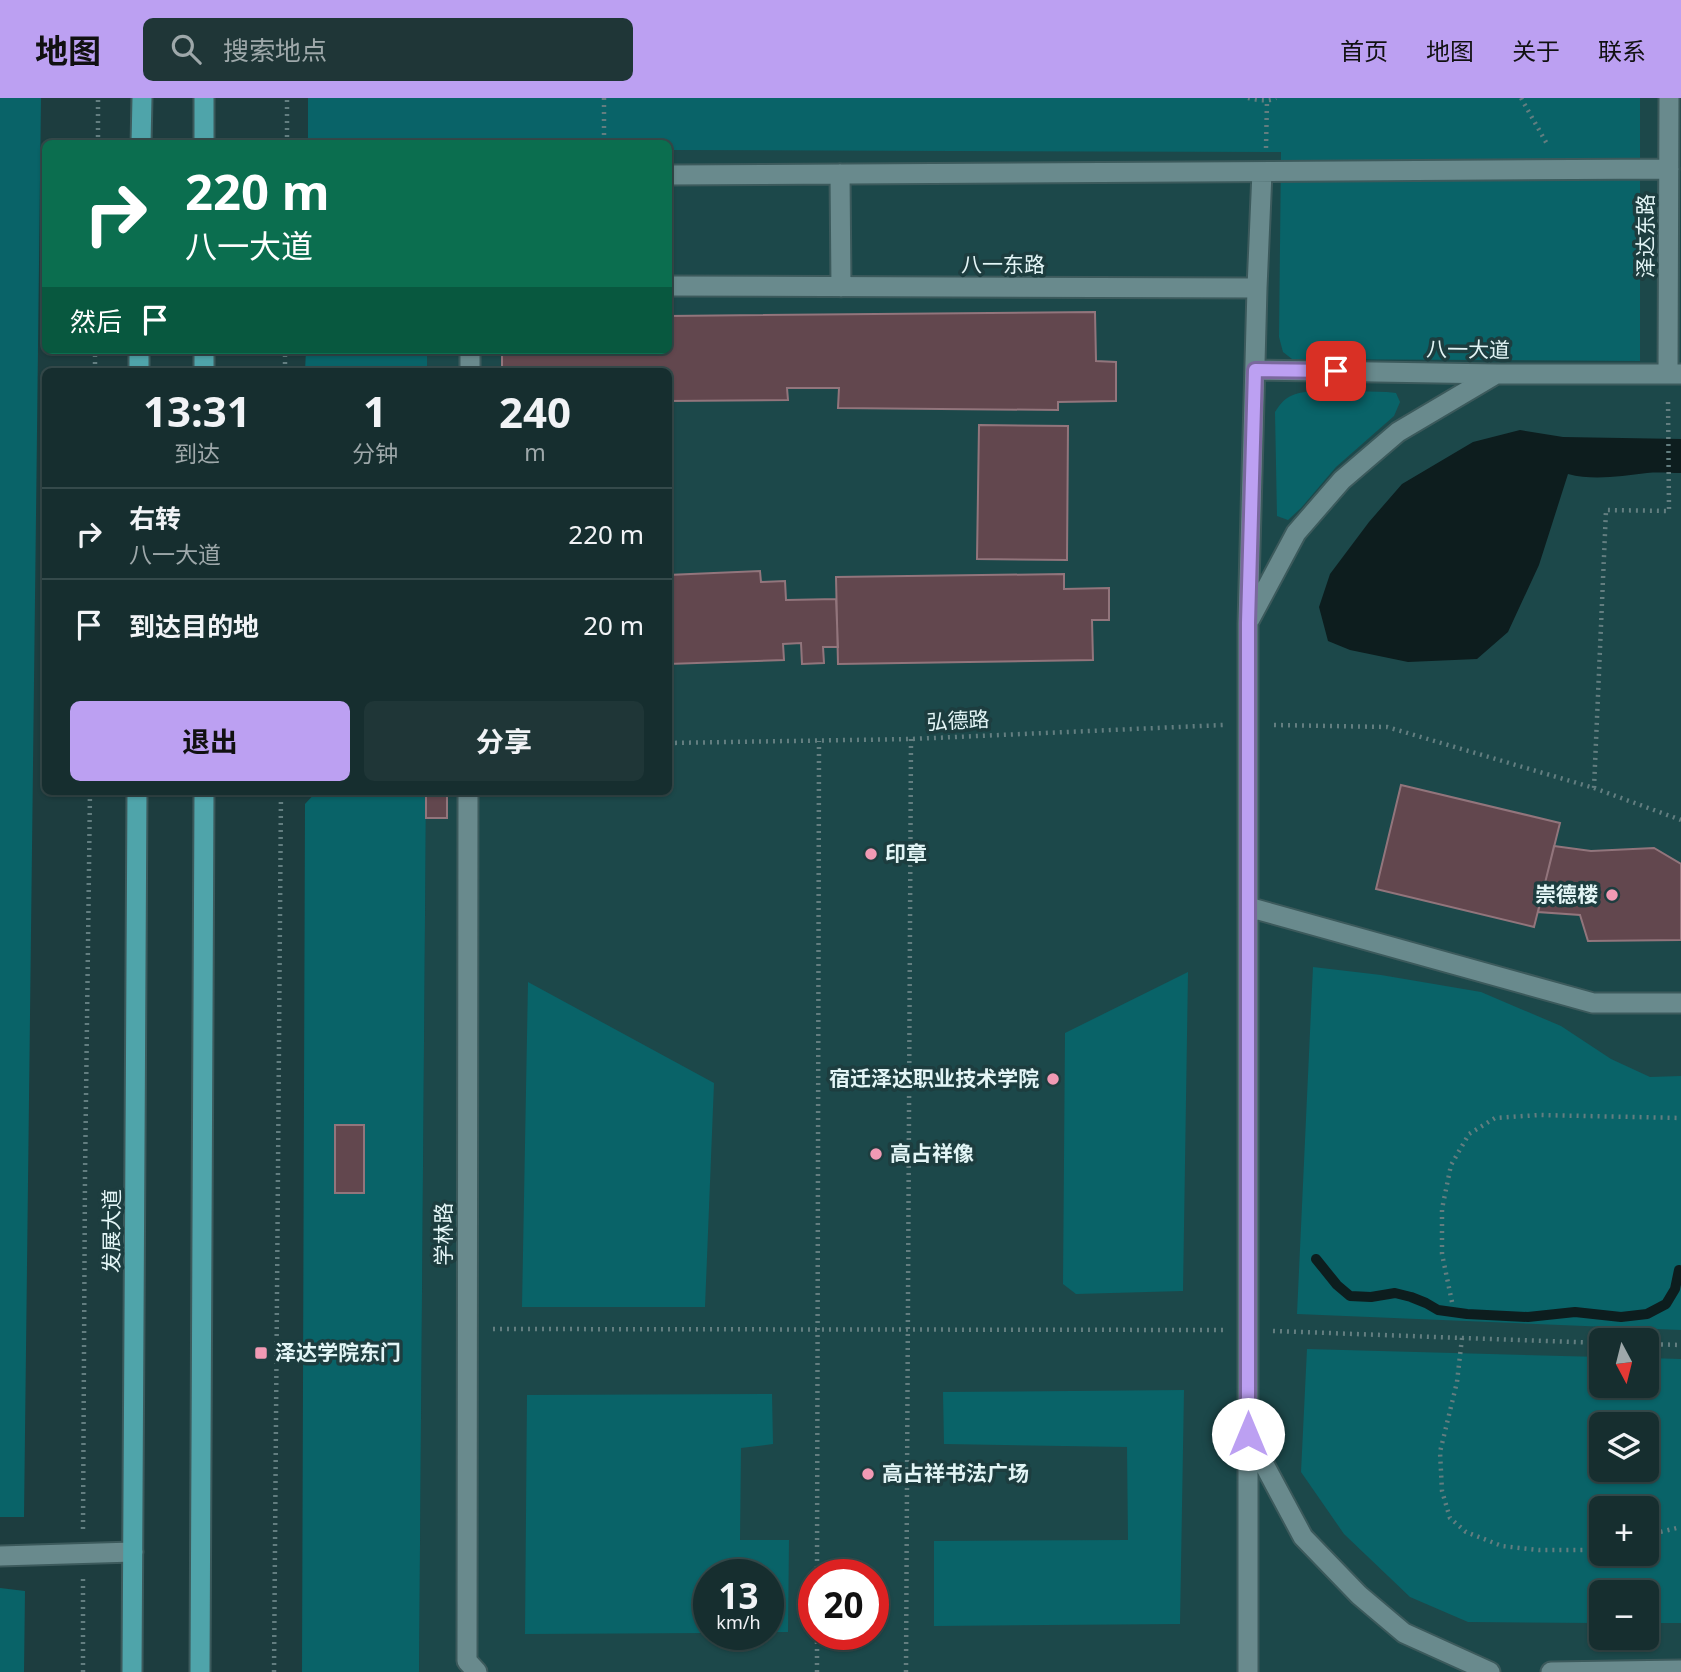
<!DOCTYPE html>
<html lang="zh">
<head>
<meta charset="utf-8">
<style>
  body { margin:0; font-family:"Noto Sans","Noto Sans SC",sans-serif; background:#1f3637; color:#f1f3f6; height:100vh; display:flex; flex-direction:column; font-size:26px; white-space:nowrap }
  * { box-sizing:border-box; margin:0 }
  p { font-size:23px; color:#9ea8aa }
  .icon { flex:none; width:38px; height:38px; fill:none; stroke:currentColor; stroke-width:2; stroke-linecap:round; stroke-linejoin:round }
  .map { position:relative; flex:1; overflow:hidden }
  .side { position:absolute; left:42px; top:270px; width:630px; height:427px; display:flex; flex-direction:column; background:#162e2f; border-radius:10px; box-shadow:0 2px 5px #0004,0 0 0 2px #354a4b }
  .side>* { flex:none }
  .top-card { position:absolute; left:42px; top:42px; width:630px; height:214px; border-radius:10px; box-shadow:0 2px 5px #0004,0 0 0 2px #354a4b; background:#0b6e4f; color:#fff; overflow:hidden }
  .needle { width:46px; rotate:173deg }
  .buttons { position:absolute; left:1589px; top:1230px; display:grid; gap:14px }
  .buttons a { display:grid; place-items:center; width:70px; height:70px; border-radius:10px; background:#162e2f; box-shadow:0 2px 5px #0004,0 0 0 2px #354a4b; font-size:35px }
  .speed { position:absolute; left:693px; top:1461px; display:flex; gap:14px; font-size:35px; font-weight:700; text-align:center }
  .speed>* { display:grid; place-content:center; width:91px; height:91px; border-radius:50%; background:#162e2f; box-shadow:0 2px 5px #0004,0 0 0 2px #354a4b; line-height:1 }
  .speed small { font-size:18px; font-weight:400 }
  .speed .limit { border:10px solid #d22; background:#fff; color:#111 }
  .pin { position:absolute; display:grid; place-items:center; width:60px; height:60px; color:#fff; margin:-30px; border-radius:14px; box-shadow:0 4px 10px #0006 }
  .me { position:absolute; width:77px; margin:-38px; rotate:0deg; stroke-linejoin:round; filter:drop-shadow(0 0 5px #0008) }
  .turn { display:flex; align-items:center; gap:24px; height:147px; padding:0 28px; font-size:32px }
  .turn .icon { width:91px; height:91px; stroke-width:2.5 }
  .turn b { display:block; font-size:49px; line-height:60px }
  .then { display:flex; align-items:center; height:66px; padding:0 28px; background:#0003; gap:14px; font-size:26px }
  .eta { display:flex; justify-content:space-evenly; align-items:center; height:119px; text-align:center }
  .eta b { font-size:42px; font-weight:700; line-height:49px }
  .cta { display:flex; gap:14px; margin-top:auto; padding:14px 28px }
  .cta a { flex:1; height:80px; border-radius:10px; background:#bca0f2; color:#111; font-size:28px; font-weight:700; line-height:80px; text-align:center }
  .cta a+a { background:#1f3637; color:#f1f3f6 }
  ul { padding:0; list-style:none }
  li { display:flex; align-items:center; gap:21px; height:91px; padding:0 28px; border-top:2px solid #354a4b }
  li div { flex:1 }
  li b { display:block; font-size:26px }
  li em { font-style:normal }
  header { display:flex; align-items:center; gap:42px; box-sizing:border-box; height:98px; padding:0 35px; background:#bca0f2; color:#111 }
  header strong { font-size:33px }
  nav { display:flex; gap:38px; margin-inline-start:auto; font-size:24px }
  .search { width:490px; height:63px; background:#1f3637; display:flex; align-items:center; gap:18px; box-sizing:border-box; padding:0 24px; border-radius:10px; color:#9ea8aa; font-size:26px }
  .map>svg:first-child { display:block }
  .built { fill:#1c484a; fill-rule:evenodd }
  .green { fill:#096368; fill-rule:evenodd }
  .water { fill:#0d1d1e }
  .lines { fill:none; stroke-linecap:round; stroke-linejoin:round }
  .stream { stroke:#0d1d1e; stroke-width:10 }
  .building { fill:#62474e; stroke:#92757c; stroke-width:2 }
  .service-casing { stroke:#3c5a5c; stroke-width:23 }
  .primary-casing { stroke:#3c5a5c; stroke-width:23 }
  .path { stroke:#637e80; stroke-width:4.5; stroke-dasharray:2 5; stroke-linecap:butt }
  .service { stroke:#698a8d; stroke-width:19 }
  .primary { stroke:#4fa4aa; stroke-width:19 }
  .route-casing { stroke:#7a689d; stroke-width:18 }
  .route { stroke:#bca0f2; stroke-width:12 }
  .poi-dot { fill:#f19ab4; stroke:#1d3d3f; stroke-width:2.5 }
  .labels { text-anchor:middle; stroke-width:7; stroke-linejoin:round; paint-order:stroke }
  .street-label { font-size:21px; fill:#e3f5f6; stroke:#1d3d3f }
  .poi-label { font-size:21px; font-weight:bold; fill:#e3f5f6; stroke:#1d3d3f; text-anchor:start }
</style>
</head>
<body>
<header>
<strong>地图</strong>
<div class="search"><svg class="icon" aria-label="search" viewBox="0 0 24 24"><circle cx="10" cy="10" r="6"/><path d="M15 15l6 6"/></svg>搜索地点</div>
<nav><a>首页</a><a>地图</a><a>关于</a><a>联系</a></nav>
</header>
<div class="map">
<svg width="1681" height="1574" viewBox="0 0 1681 1574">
  <rect width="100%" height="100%" fill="#1d3d3f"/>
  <path class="built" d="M 426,0 L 1681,0 L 1681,1574 L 419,1574 L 426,693 L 668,693 L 668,273 L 425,273 L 425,252 L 668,252 L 668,46 ZM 1601,1242 L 1647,1242 L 1647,1288 L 1601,1288 ZM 1601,1326 L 1647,1326 L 1647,1372 L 1601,1372 ZM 1601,1410 L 1647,1410 L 1647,1456 L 1601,1456 ZM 709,1477 L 768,1477 L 768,1536 L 709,1536 ZM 814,1477 L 873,1477 L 873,1536 L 814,1536 ZM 1601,1494 L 1647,1494 L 1647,1540 L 1601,1540 Z"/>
  <path class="green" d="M 0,0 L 41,0 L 24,1419 L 0,1419 Z
    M 308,0 L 1640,0 L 1640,263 L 1292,261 L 1283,254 L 1279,239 L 1281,54 L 669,52 L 668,46 L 308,46 Z
    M 306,252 L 427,252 L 427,273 L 305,273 Z
    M 1315,292 L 1387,294 L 1396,295 L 1400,304 L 1394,318 L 1336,369 L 1301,410 L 1288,422 L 1277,418 L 1275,314 C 1287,295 1295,296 1315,292 Z
    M 317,693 L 426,693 L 419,1574 L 302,1574 L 305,706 Z
    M 1313,869 L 1381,877 L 1481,894 L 1561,928 L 1611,961 L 1650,979 L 1681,978 L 1681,1232 L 1297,1216 Z
    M 1188,874 L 1183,1193 L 1076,1196 L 1063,1186 L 1065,935 Z
    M 528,884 L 714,985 L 705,1209 L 522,1209 Z
    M 1307,1251 L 1601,1259 L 1601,1288 L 1647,1288 L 1647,1260 L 1681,1261 L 1681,1525 L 1647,1525 L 1647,1494 L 1601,1494 L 1601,1525 L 1468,1524 L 1410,1499 L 1344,1436 L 1301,1374 ZM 1601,1326 L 1647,1326 L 1647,1372 L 1601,1372 ZM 1601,1410 L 1647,1410 L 1647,1456 L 1601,1456 Z
    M 1184,1292 L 1180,1526 L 934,1528 L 934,1443 L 1128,1442 L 1127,1349 L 944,1346 L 943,1294 Z
    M 772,1296 L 773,1346 L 741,1350 L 740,1442 L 789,1442 L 788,1534 L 768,1534 L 768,1477 L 709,1477 L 709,1535 L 525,1536 L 527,1297 Z
    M 0,1490 L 25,1493 L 24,1574 L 0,1574 Z"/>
  <path class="water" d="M 1520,332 L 1563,339 L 1681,341 L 1681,375 C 1670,375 1658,374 1647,375 C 1621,378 1594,383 1568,376 L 1539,467 L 1508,534 L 1477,561 L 1408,564 L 1350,552 L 1328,543 L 1319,509 L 1330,476 L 1369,424 L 1402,386 L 1473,344 Z"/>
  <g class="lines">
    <path class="stream" d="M 1316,1161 L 1337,1187 L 1350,1198 L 1371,1199 L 1395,1195 L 1411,1199 L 1426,1205 L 1438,1212 L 1467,1216 L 1528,1219 L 1575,1214 L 1621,1219 L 1647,1216 L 1666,1206 L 1675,1191 L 1679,1172"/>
  </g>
  <path class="building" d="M 1095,214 L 1096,263 L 1116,264 L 1116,303 L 1058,304 L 1058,312 L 838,310 L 839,290 L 787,290 L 788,302 L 668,303 L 668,273 L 502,273 L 502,252 L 668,252 L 668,218 Z
    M 979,327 L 1068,328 L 1067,462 L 977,461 Z
    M 760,473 L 761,484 L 785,483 L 786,502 L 836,501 L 838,549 L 823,549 L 824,565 L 802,566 L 801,545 L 783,546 L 784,562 L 668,566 L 668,477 Z
    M 1064,476 L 1064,491 L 1109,490 L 1109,522 L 1092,522 L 1093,562 L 838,566 L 836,479 Z
    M 1401,687 L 1560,725 L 1534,829 L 1376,791 Z
    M 426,693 L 447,693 L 447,720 L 426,720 Z
    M 1554,748 L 1591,753 L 1654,750 L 1681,766 L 1681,842 L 1588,843 L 1580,817 L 1538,814 Z
    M 335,1027 L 364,1027 L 364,1095 L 335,1095 Z"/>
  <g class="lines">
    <g class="service-casing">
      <path id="service" d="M 840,76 L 841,189
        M 668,77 L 1669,71
        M 668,188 L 1257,190
        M 1255,272 L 1497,276 L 1681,276
        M 470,273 L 470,252
        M 1668,276 L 1669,0
        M 1250,521 L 1296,435 L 1342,382 L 1398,334 L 1496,276
        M 468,693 L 467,1563 L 477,1574
        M 1248,809 L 1593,905 L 1681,905
        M 1249,1338 L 1303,1439 L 1359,1497 L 1404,1535 L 1490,1574
        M 0,1458 L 133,1454
        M 1248,1574 L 1248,525 L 1257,190 L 1262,74
        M 1551,1574 L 1681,1572"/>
    </g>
    <g class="primary-casing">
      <path id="primary" d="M 204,0 L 204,46
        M 141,46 L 142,0
        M 204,252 L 204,273
        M 139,273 L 139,252
        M 132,1574 L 137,693
        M 200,1574 L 204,693"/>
    </g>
    <path class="path" d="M 604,0 L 604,46
      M 1248,0 C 1257,2 1268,4 1276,0
      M 1521,0 L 1547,46
      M 98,46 L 98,0
      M 287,46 L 287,0
      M 1266,50 L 1267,2
      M 95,273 L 95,252
      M 285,273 L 285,252
      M 1274,627 L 1387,629 L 1594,690 L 1606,412 L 1669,413 L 1668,301
      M 668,645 L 911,641 L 1223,627
      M 1594,690 L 1681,722
      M 1452,1204 L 1442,1156 L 1442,1111 L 1451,1067 L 1469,1036 L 1495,1020 L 1539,1017 L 1681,1020
      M 493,1231 L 1223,1232
      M 1273,1233 L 1601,1245
      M 1462,1240 L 1457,1284 L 1440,1354 L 1442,1393 L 1450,1420 L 1466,1434 L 1502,1448 L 1539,1452 L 1596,1452 L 1601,1450
      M 1647,1246 L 1681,1247
      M 83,1431 L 85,1077 L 90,693
      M 1647,1437 L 1681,1429
      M 817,1477 L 819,643
      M 83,1574 L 83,1481
      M 274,1574 L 281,693
      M 817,1574 L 817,1536
      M 906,1574 L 911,641"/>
    <use href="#service" class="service"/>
    <use href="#primary" class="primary"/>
  </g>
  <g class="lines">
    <g class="route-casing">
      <path id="route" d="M 1248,1336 L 1248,525 L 1255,272 L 1336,273"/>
    </g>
    <use href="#route" class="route"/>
  </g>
  <g class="poi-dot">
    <circle cx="871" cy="756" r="7"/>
    <circle cx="1612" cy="797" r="7"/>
    <circle cx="1053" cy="981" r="7"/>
    <circle cx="876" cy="1056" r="7"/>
    <rect x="254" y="1248" width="14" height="14" rx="3.5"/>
    <circle cx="868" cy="1376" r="7"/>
  </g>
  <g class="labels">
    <g class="street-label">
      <text transform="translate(1646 138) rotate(-90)" y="7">泽达东路</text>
      <text x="1003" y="174">八一东路</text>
      <text transform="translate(1468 252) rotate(1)" y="7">八一大道</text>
      <text transform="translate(958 623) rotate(-3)" y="7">弘德路</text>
      <text transform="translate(112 1133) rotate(-90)" y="7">发展大道</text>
      <text transform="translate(444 1136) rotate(-90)" y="7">学林路</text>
    </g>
    <g class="poi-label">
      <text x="885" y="763">印章</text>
      <text x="1598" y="804" text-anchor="end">崇德楼</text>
      <text x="1039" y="988" text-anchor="end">宿迁泽达职业技术学院</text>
      <text x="890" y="1063">高占祥像</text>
      <text x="275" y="1262">泽达学院东门</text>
      <text x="882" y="1383">高占祥书法广场</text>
    </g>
  </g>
</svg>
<div class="buttons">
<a><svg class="needle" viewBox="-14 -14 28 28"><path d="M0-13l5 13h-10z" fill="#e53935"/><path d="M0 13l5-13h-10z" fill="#9ea8aa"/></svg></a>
<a><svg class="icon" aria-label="layers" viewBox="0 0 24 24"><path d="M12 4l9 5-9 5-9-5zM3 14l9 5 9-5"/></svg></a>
<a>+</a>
<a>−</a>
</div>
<div class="speed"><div>13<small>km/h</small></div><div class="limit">20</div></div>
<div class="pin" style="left:1336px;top:273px;background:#d93025"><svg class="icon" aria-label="arrive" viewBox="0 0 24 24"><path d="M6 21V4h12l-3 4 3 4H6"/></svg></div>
<svg class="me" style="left:1248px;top:1336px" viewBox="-20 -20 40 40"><circle r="19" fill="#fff"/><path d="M0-13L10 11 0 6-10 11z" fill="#bca0f2"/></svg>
<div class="top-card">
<div class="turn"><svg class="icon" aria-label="right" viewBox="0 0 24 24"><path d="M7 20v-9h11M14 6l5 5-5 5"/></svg><div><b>220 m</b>八一大道</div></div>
<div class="then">然后<svg class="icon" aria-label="arrive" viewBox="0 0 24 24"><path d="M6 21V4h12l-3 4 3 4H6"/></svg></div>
</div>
<section class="side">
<div class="eta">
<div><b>13:31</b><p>到达</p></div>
<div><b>1</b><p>分钟</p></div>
<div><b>240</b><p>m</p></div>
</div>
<ul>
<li><svg class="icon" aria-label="right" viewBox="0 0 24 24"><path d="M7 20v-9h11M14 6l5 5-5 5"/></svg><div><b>右转</b><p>八一大道</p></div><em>220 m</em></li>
<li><svg class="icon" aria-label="arrive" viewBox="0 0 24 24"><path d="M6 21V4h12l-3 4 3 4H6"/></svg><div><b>到达目的地</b></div><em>20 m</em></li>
</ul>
<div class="cta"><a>退出</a><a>分享</a></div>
</section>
</div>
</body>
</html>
